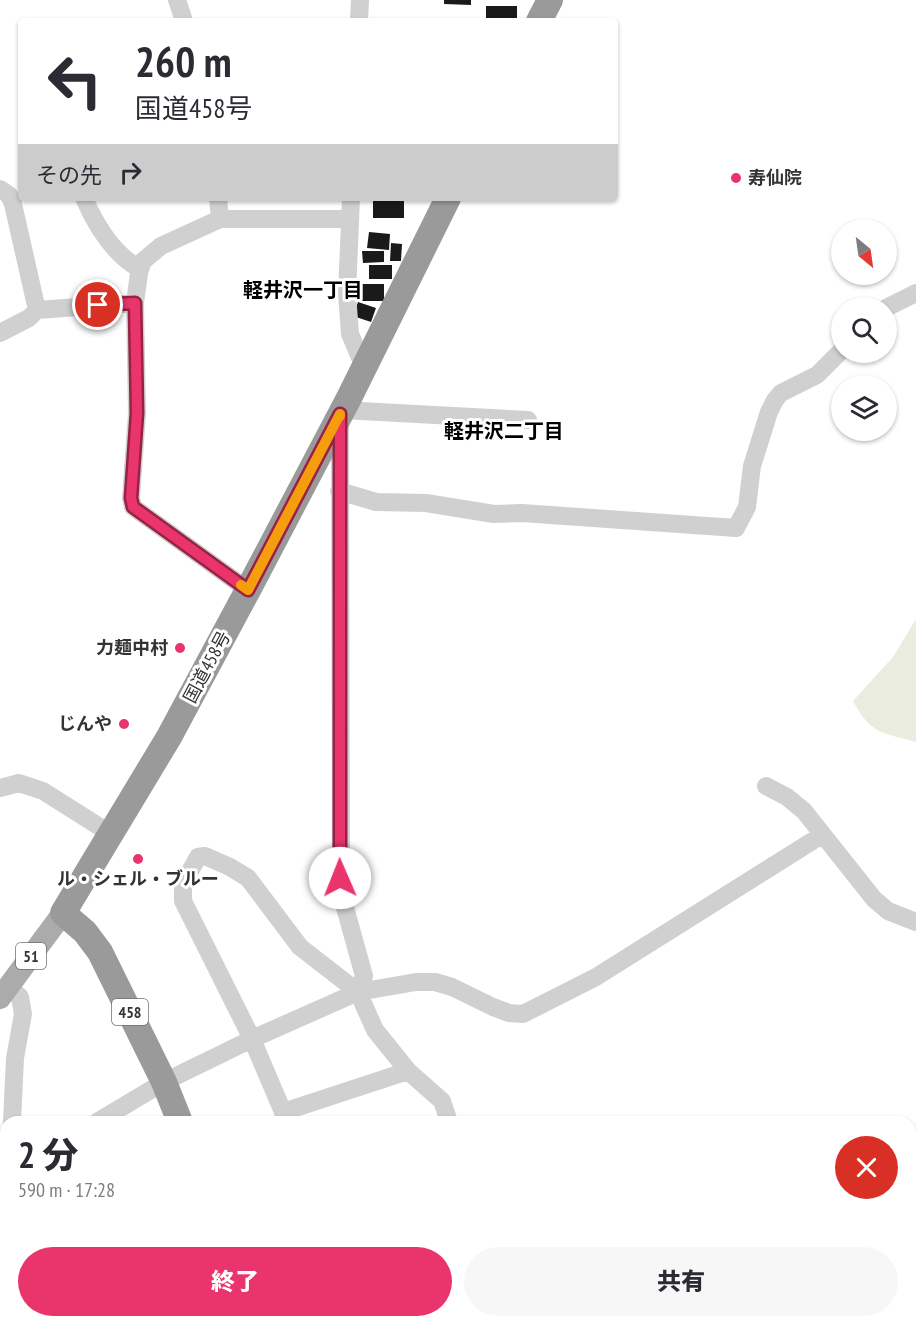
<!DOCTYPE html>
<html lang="ja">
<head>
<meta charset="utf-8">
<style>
  body { margin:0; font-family:"PT Sans Narrow","Noto Sans JP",sans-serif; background:#f7f7f7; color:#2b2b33; height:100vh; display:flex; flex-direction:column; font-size:22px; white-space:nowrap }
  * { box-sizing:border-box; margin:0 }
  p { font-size:20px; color:#7c7c81 }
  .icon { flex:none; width:33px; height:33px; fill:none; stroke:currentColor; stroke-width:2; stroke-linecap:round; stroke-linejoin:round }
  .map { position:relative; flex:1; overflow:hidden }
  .sheet { position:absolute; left:0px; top:1116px; width:916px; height:212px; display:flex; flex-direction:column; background:#fff; border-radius:18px 18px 0 0; box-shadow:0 2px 4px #0004 }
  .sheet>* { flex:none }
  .guide { position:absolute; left:18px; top:18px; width:600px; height:183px; border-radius:6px; box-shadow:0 2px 4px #0004; background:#fff; color:#2b2b33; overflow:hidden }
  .needle { width:39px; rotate:151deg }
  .tools { position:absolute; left:831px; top:219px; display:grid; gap:12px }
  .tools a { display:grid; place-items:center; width:66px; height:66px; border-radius:50%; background:#fff; box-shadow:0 2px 4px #0004; font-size:30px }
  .pin { position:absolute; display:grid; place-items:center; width:51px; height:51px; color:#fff; margin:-26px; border:3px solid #fff; border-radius:50%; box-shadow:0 2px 6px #0007 }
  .me { position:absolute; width:66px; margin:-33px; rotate:359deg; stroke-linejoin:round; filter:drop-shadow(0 0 4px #0008) }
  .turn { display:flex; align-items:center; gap:21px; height:126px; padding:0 18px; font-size:27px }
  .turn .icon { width:78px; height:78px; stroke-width:2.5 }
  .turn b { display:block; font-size:42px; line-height:51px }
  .then { display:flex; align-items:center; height:57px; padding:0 18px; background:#0003; gap:12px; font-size:22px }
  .round { display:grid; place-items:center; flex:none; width:63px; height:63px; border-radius:32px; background:#f7f7f7 }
  .headline { display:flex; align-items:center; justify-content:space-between; height:102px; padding:0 18px }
  h1 { font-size:36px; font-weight:800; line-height:45px }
  .action { display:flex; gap:12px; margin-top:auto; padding:12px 18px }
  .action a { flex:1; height:69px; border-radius:36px; background:#ea356c; color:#fff; font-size:24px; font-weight:800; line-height:69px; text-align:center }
  .action a+a { background:#f7f7f7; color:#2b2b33 }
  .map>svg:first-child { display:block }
  .green { fill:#e9ecde }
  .building { fill:#1a1a1a }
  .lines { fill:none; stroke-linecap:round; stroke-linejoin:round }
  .minor { stroke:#d0d0d0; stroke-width:18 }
  .major { stroke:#ababab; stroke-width:22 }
  .highway { stroke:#9a9a9a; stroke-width:26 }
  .route-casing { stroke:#982246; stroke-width:15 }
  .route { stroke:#ea356c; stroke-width:10 }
  .slow { stroke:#f59e0b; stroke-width:10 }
  .poi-dot { fill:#ea356c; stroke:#fff; stroke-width:2 }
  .labels { text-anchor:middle; stroke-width:6; stroke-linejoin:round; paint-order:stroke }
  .shield { fill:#fff; stroke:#707070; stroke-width:1.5 }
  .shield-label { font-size:16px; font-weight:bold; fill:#333 }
  .poi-label { font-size:18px; font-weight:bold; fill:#333; stroke:#fff; text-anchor:end }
  .street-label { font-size:18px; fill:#333; stroke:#fff }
  .neighbourhood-label { font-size:20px; font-weight:bold; fill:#000; stroke:#fff }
</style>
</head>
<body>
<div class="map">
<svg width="916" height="1327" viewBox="0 0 916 1327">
  <rect width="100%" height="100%" fill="#fff"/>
  <path class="green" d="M 916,619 L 916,742 C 882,732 871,735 853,701 L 893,657 Z"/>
  <path class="building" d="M 444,0 L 471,0 L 471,5 L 444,4 Z
    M 486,6 L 517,6 L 517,21 L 486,21 Z
    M 373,200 L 404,200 L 404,218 L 373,218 Z
    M 369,232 L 390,234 L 389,250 L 367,248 Z
    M 391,243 L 402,244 L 401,261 L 390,261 Z
    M 362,251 L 384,251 L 384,262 L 363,263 Z
    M 369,265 L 392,265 L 392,279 L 369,279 Z
    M 356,284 L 384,284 L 384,301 L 356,301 Z
    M 358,302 L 376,308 L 371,322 L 353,316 Z"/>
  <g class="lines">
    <path class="minor" d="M 177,0 L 184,21
      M 359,21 L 360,0
      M 0,189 L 9,195 L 13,204 L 37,310
      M 84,198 C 96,226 113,254 140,269
      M 218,198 L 220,219
      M 351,198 L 347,294 L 350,334 L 364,367
      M 886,308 L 916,293
      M 0,333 L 29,318 L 37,310 L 135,303
      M 342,410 L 528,420
      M 340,419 L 341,893 L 364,976 L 358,992
      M 339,491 L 376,502 L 426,503 L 494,514 L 522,513 L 736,528 L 747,507 L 752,466 L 769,412 L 775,400 L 781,393 L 817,375 L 842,350
      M 248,590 L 133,507 L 131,498 L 137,413 L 135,303 L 139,273 L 143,261 L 161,246 L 220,219 L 350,219
      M 766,786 L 787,797 L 804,811 L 874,899 L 888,911 L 916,922
      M 0,788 L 19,783 L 43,791 L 111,834
      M 8,987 L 20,997 L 23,1014 L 15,1058 L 12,1122
      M 283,1112 L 408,1071
      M 97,1122 L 164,1082 L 252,1039 L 358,992 L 416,982 L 435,982 L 452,987 L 493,1007 L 509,1013 L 523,1014 L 596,977 L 822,835
      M 285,1122 L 283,1112 L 252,1039 L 183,901 L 183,884 L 198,857 L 205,856 L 230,867 L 248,878 L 300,947 L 358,992 L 375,1030 L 408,1071 L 442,1101 L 449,1122
      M 0,1155 L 6,1148
      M 130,1322 L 131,1327
      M 319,1322 L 319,1327
      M 488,1322 L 489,1327
      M 2,1327 L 6,1312"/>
    <path class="major" d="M 0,998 L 63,913"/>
    <path class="highway" d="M 539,21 L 550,0
      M 180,1122 L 164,1082 L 100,952 L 85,932 L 63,913 L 169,737 L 248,590 L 350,396 L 448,198
      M 219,1322 L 220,1327"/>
  </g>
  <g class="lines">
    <g class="route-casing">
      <path id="route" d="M 98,305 L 135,303 L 137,413 L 131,498 L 133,507 L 248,590 L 340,414 L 340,878"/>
    </g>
    <use href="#route" class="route"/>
    <path class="slow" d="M 241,585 L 248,590 L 340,414 L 340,416"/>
  </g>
  <g class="poi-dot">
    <circle cx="736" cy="178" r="6"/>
    <circle cx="180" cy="648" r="6"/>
    <circle cx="124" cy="724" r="6"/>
    <circle cx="138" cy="859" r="6"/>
  </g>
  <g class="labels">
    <g class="shield">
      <rect x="16" y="943" width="30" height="26" rx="4.5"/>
      <rect x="112" y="999" width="36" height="26" rx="4.5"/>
    </g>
    <g class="shield-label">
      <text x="31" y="962">51</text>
      <text x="130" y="1018">458</text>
    </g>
    <g class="poi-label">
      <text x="748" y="184" text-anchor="start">寿仙院</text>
      <text x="168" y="654">力麺中村</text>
      <text x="112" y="730">じんや</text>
      <text x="138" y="885" text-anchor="middle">ル・シェル・ブルー</text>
    </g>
    <g class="street-label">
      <text transform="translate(207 667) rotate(-62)" y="6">国道458号</text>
    </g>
    <g class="neighbourhood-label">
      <text x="303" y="297">軽井沢一丁目</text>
      <text x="504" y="438">軽井沢二丁目</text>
    </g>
  </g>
</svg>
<div class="tools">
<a><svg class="needle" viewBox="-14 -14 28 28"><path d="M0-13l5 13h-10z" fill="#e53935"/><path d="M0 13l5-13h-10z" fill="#7c7c81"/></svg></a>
<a><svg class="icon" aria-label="search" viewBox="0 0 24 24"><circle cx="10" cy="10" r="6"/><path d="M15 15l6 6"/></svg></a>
<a><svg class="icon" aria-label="layers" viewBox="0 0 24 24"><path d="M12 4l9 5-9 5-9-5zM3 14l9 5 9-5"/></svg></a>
</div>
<div class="pin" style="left:98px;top:305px;background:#d93025"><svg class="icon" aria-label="arrive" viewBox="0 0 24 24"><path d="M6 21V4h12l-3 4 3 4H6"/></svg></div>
<svg class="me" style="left:340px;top:878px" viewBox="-20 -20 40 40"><circle r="19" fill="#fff"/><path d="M0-13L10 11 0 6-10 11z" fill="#ea356c"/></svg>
<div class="guide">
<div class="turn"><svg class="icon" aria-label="left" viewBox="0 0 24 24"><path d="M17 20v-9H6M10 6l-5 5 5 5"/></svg><div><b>260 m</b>国道458号</div></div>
<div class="then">その先<svg class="icon" aria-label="right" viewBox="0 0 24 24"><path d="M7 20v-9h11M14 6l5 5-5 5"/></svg></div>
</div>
<section class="sheet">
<div class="headline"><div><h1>2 分</h1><p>590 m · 17:28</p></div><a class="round" style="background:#d93025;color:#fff"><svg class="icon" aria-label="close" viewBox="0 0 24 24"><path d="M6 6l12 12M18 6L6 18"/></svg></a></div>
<div class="action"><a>終了</a><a>共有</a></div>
</section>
</div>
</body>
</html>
